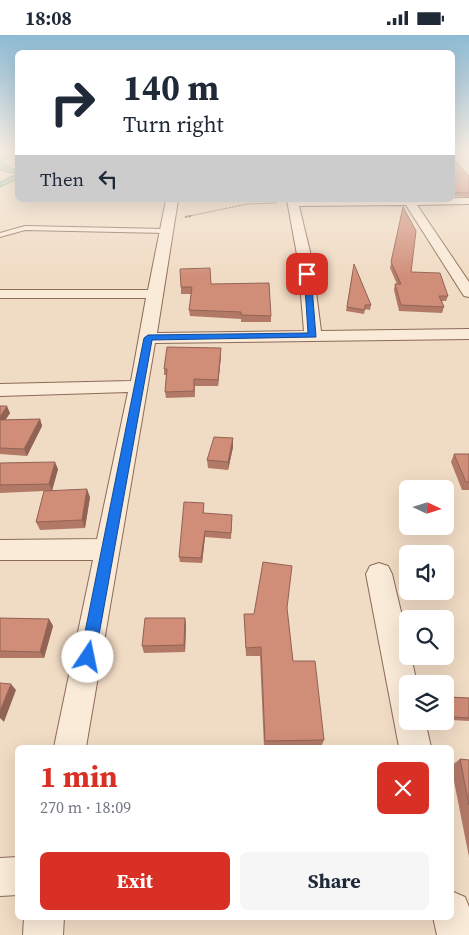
<!DOCTYPE html>
<html lang="en">
<head>
<meta charset="utf-8">
<style>
  body { margin:0; font-family:"Source Serif 4",serif; background:#f6f6f7; color:#1f2937; height:100vh; display:flex; flex-direction:column; font-size:19px; white-space:nowrap }
  * { box-sizing:border-box; margin:0 }
  p { font-size:16px; color:#747a83 }
  .icon { flex:none; width:28px; height:28px; fill:none; stroke:currentColor; stroke-width:2; stroke-linecap:round; stroke-linejoin:round }
  .map { position:relative; flex:1; overflow:hidden }
  .panel { position:absolute; left:15px; top:710px; width:439px; height:175px; display:flex; flex-direction:column; background:#fff; border-radius:8px; box-shadow:0 5px 20px #0002 }
  .panel>* { flex:none }
  .guide { position:absolute; left:15px; top:15px; width:440px; height:152px; border-radius:8px; box-shadow:0 5px 20px #0002; background:#fff; color:#1f2937; overflow:hidden }
  .needle { width:32px; rotate:94deg }
  .tools { position:absolute; left:399px; top:445px; display:grid; gap:10px }
  .tools a { display:grid; place-items:center; width:55px; height:55px; border-radius:8px; background:#fff; box-shadow:0 5px 20px #0002; font-size:25px }
  .pin { position:absolute; display:grid; place-items:center; width:42px; height:42px; color:#fff; margin:-21px; border-radius:10px; box-shadow:0 2px 8px #0006 }
  .me { position:absolute; width:55px; margin:-28px; rotate:11deg; stroke-linejoin:round; filter:drop-shadow(0 0 4px #0008) }
  .turn { display:flex; align-items:center; gap:18px; height:105px; padding:0 25px; font-size:22px }
  .turn .icon { width:65px; height:65px; stroke-width:2.5 }
  .turn b { display:block; font-size:35px; line-height:42px }
  .then { display:flex; align-items:center; height:48px; padding:0 25px; background:#0003; gap:10px; font-size:19px }
  .round { display:grid; place-items:center; flex:none; width:52px; height:52px; border-radius:8px; background:#f6f6f7 }
  .headline { display:flex; align-items:center; justify-content:space-between; height:85px; padding:0 25px }
  h1 { font-size:30px; font-weight:700; line-height:38px; color:#d93025 }
  .button { display:flex; gap:10px; margin-top:auto; padding:10px 25px }
  .button a { flex:1; height:58px; border-radius:8px; background:#d93025; color:#fff; font-size:20px; font-weight:700; line-height:58px; text-align:center }
  .button a+a { background:#f6f6f7; color:#1f2937 }
  .status { display:flex; justify-content:space-between; align-items:center; height:35px; padding:0 25px; background:#fff; direction:ltr }
  .status svg { height:14px; fill:currentColor }
  .map>svg:first-child { display:block }
  .water { fill:#a6c3b5; stroke:#6c9282 }
  .lines { fill:none; stroke-linecap:round; stroke-linejoin:round }
  .service-casing { stroke:#8c6b59; stroke-width:2 }
  .minor-casing { stroke:#8c6b59; stroke-width:2 }
  .path-far1 { stroke:#8c6b59; stroke-width:1; stroke-dasharray:2 1; stroke-linecap:butt }
  .path { stroke:#8c6b59; stroke-width:2; stroke-dasharray:2.5 1; stroke-linecap:butt }
  .service { fill:#faead8; fill-rule:evenodd }
  .minor { fill:#faead8; fill-rule:evenodd }
  .wall { fill:#b37967 }
  .shaded-wall { fill:#926354 }
  .building { fill:#d08d78; stroke:#926354 }
  .route { fill:#1a73e8; stroke:#114b97 }
</style>
</head>
<body>
<div class="status"><b>18:08</b><svg viewBox="0 0 49 12"><path d="M0 12V9h3v3zM5 12V6h3v6zM10 12V3h3v9zM15 12V0h3v12zM26 1h20v11H26zM47 4h2v5h-2z"/></svg></div>
<div class="map">
<svg width="469" height="900" viewBox="0 0 469 900">
  <rect width="100%" height="100%" fill="#f0dbc4"/>
  <path class="water" d="M 3,117 L 14,117 L 3,126 L 7,132 L 17,135 L 17,144 L 0,152 L 0,147 L 17,139 L 0,135 L 0,118 Z"/>
  <g class="lines">
    <g class="service-casing">
      <path id="service" d="M 25,191 L 165,194 L 168,196 L 165,198 L 25,195 L 0,202 L 0,198 Z"/>
    </g>
    <g class="minor-casing">
      <path id="minor" d="M 452,163 L 469,163 L 469,169 L 417,170 L 469,247 L 469,262 L 464,261 L 462,258 L 406,170 L 299,171 L 312,225 L 321,296 L 469,294 L 469,304 L 155,308 L 86,712 L 54,712 L 93,525 L 0,525 L 0,505 L 97,504 L 128,357 L 0,361 L 0,349 L 131,346 L 146,263 L 0,263 L 0,255 L 148,255 L 166,165 L 178,165 L 157,298 L 304,296 L 298,225 L 287,165 L 452,165 Z
        M 379,528 L 388,531 L 392,539 L 408,606 L 408,621 L 411,621 L 417,649 L 408,649 L 408,686 L 425,686 L 431,712 L 399,712 L 366,539 L 370,531 Z
        M 18,822 L 18,860 L 0,861 L 0,823 Z
        M 451,856 L 465,862 L 469,872 L 469,900 L 437,900 L 433,882 L 451,882 Z
        M 24,882 L 64,882 L 63,900 L 23,900 Z"/>
    </g>
    <path class="path-far1" d="M 185,182 L 247,169 L 277,168"/>
    <path class="path" d="M 185,182 L 191,181"/>
    <use href="#service" class="service"/>
    <use href="#minor" class="minor"/>
  </g>
  <path class="wall" d="M 452,123 L 469,141 L 469,162 L 452,161 Z
    M 403,172 L 411,237 L 448,261 L 446,266 L 442,266 L 444,272 L 442,278 L 399,276 L 394,255 L 395,249 L 397,249 L 390,233 Z
    M 354,229 L 371,270 L 370,275 L 365,274 L 364,279 L 346,276 Z
    M 211,249 L 271,281 L 271,287 L 241,287 L 241,284 L 190,281 L 189,275 L 191,259 L 181,259 L 181,252 Z
    M 221,320 L 218,351 L 195,351 L 195,362 L 166,363 L 165,357 L 166,340 L 164,340 L 164,334 Z
    M 0,371 L 10,378 L 5,385 L 40,384 L 42,391 L 27,421 L 0,419 Z
    M 233,403 L 233,412 L 228,435 L 208,433 L 207,425 Z
    M 454,419 L 469,419 L 469,455 L 462,455 L 451,427 Z
    M 0,428 L 58,434 L 52,455 L 90,462 L 85,493 L 40,495 L 36,487 L 44,456 L 0,458 Z
    M 204,468 L 204,478 L 232,485 L 231,504 L 205,502 L 202,528 L 180,527 L 179,522 Z
    M 287,573 L 293,626 L 324,705 L 321,712 L 264,712 L 260,621 L 246,621 L 244,579 L 254,579 Z
    M 0,583 L 49,584 L 53,591 L 44,623 L 0,623 Z
    M 185,583 L 186,590 L 185,617 L 144,618 L 142,611 Z
    M 449,662 L 469,663 L 469,686 L 451,685 L 446,665 Z
    M 460,724 L 469,725 L 469,822 L 451,731 Z"/>
  <path class="shaded-wall" d="M 221,313 L 221,320 L 218,351 L 218,345 Z
    M 7,371 L 10,378 L 1,392 L 0,390 L 0,382 Z
    M 40,384 L 42,391 L 27,421 L 24,414 Z
    M 233,403 L 233,412 L 228,435 L 228,427 Z
    M 55,427 L 58,434 L 52,456 L 49,449 Z
    M 87,454 L 90,462 L 85,493 L 82,485 Z
    M 205,496 L 205,502 L 202,528 L 201,523 Z
    M 185,583 L 186,590 L 185,617 L 184,610 Z
    M 49,584 L 53,591 L 44,623 L 40,617 Z
    M 11,649 L 16,655 L 4,687 L 0,683 L 0,676 Z"/>
  <path class="building" d="M 452,123 L 469,141 L 469,158 L 452,157 Z
    M 403,172 L 416,196 L 411,237 L 440,238 L 448,261 L 439,261 L 444,272 L 401,270 L 395,249 L 401,249 L 391,227 Z
    M 354,229 L 371,270 L 365,270 L 365,275 L 347,272 Z
    M 210,233 L 211,249 L 269,248 L 271,281 L 241,280 L 241,277 L 189,275 L 192,252 L 181,252 L 180,234 Z
    M 167,312 L 221,313 L 218,345 L 194,344 L 194,356 L 165,357 L 167,334 L 164,334 Z
    M 0,371 L 7,371 L 0,382 Z
    M 40,384 L 24,414 L 0,413 L 0,385 Z
    M 214,402 L 233,403 L 228,427 L 207,425 Z
    M 454,419 L 469,419 L 469,447 L 466,447 Z
    M 55,427 L 49,449 L 0,450 L 0,428 Z
    M 87,454 L 82,485 L 36,487 L 44,456 Z
    M 184,467 L 204,468 L 203,478 L 232,480 L 231,498 L 205,496 L 201,523 L 179,522 Z
    M 263,527 L 292,531 L 287,573 L 293,626 L 315,626 L 324,705 L 265,706 L 261,612 L 246,613 L 244,579 L 254,579 Z
    M 0,583 L 49,584 L 40,617 L 0,616 Z
    M 145,583 L 185,583 L 184,610 L 142,611 Z
    M 0,648 L 11,649 L 0,676 Z
    M 449,662 L 469,663 L 469,683 L 453,682 Z
    M 460,724 L 469,725 L 469,770 Z"/>
  <linearGradient id="sky" x2="0" y2="1"><stop stop-color="#8dbad4"/><stop offset="0.48" stop-color="#f8efe4"/><stop offset="1" stop-color="#f8efe4" stop-opacity="0"/></linearGradient>
  <rect width="469" height="243" fill="url(#sky)"/>
  <path class="route" d="M 304,237 L 311,239 L 316,302 L 152,305 L 95,622 L 93,627 L 88,629 L 82,627 L 80,622 L 144,303 L 148,300 L 308,298 Z"/>
</svg>
<div class="tools">
<a><svg class="needle" viewBox="-14 -14 28 28"><path d="M0-13l5 13h-10z" fill="#e53935"/><path d="M0 13l5-13h-10z" fill="#747a83"/></svg></a>
<a><svg class="icon" aria-label="sound" viewBox="0 0 24 24"><path d="M4 9h4l5-4v14l-5-4H4zM17 9q2 3 0 6"/></svg></a>
<a><svg class="icon" aria-label="search" viewBox="0 0 24 24"><circle cx="10" cy="10" r="6"/><path d="M15 15l6 6"/></svg></a>
<a><svg class="icon" aria-label="layers" viewBox="0 0 24 24"><path d="M12 4l9 5-9 5-9-5zM3 14l9 5 9-5"/></svg></a>
</div>
<div class="pin" style="left:307px;top:239px;background:#d93025"><svg class="icon" aria-label="arrive" viewBox="0 0 24 24"><path d="M6 21V4h12l-3 4 3 4H6"/></svg></div>
<svg class="me" style="left:88px;top:622px" viewBox="-20 -20 40 40"><circle r="19" fill="#fff"/><path d="M0-13L10 11 0 6-10 11z" fill="#1a73e8"/></svg>
<div class="guide">
<div class="turn"><svg class="icon" aria-label="right" viewBox="0 0 24 24"><path d="M7 20v-9h11M14 6l5 5-5 5"/></svg><div><b>140 m</b>Turn right</div></div>
<div class="then">Then<svg class="icon" aria-label="left" viewBox="0 0 24 24"><path d="M17 20v-9H6M10 6l-5 5 5 5"/></svg></div>
</div>
<section class="panel">
<div class="headline"><div><h1>1 min</h1><p>270 m · 18:09</p></div><a class="round" style="background:#d93025;color:#fff"><svg class="icon" aria-label="close" viewBox="0 0 24 24"><path d="M6 6l12 12M18 6L6 18"/></svg></a></div>
<div class="button"><a>Exit</a><a>Share</a></div>
</section>
</div>
</body>
</html>
